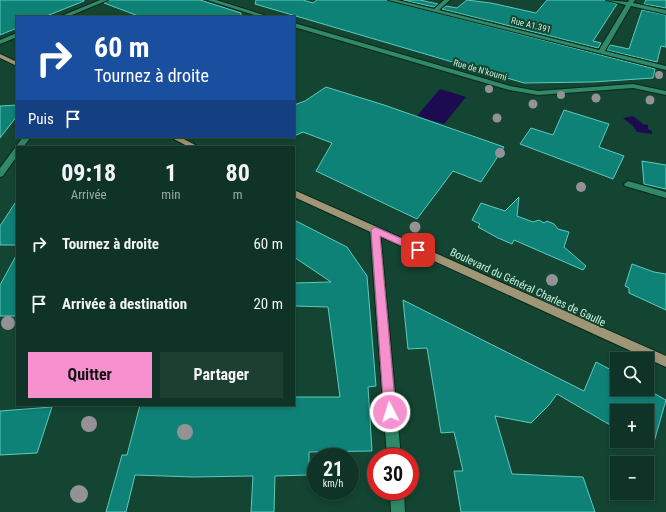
<!DOCTYPE html>
<html lang="fr">
<head>
<meta charset="utf-8">
<style>
  body { margin:0; font-family:"Roboto Condensed",sans-serif; background:#1d3f32; color:#f1f3f6; height:100vh; display:flex; flex-direction:column; font-size:15px; white-space:nowrap }
  * { box-sizing:border-box; margin:0 }
  p { font-size:13px; color:#9baaa7 }
  .icon { flex:none; width:22px; height:22px; fill:none; stroke:currentColor; stroke-width:2; stroke-linecap:round; stroke-linejoin:round }
  .map { position:relative; flex:1; overflow:hidden }
  .details { position:absolute; left:16px; top:146px; width:279px; height:260px; display:flex; flex-direction:column; background:#0f3326; border-radius:0px; box-shadow:0 2px 6px #0003,0 0 0 1px #2f4e43 }
  .details>* { flex:none }
  .hud { position:absolute; left:16px; top:16px; width:279px; height:122px; border-radius:0px; box-shadow:0 2px 6px #0003,0 0 0 1px #2f4e43; background:#1a4fa0; color:#fff; overflow:hidden }
  .tools { position:absolute; left:610px; top:352px; display:grid; gap:8px }
  .tools a { display:grid; place-items:center; width:44px; height:44px; border-radius:0px; background:#0f3326; box-shadow:0 2px 6px #0003,0 0 0 1px #2f4e43; font-size:20px }
  .speed { position:absolute; left:307px; top:448px; display:flex; gap:8px; font-size:20px; font-weight:700; text-align:center }
  .speed>* { display:grid; place-content:center; width:52px; height:52px; border-radius:50%; background:#0f3326; box-shadow:0 2px 6px #0003,0 0 0 1px #2f4e43; line-height:1 }
  .speed small { font-size:10px; font-weight:400 }
  .speed .limit { border:6px solid #d22; background:#fff; color:#111 }
  .pin { position:absolute; display:grid; place-items:center; width:34px; height:34px; color:#fff; margin:-17px; border-radius:8px; box-shadow:0 2px 6px #0006 }
  .me { position:absolute; width:44px; margin:-22px; rotate:355deg; stroke-linejoin:round; filter:drop-shadow(0 0 3px #0008) }
  .turn { display:flex; align-items:center; gap:14px; height:84px; padding:0 12px; font-size:18px }
  .turn .icon { width:52px; height:52px; stroke-width:2.5 }
  .turn b { display:block; font-size:28px; line-height:34px }
  .then { display:flex; align-items:center; height:38px; padding:0 12px; background:#0003; gap:8px; font-size:15px }
  .eta { display:flex; justify-content:space-evenly; align-items:center; height:68px; text-align:center }
  .eta b { font-size:24px; font-weight:700; line-height:28px }
  .action { display:flex; gap:8px; margin-top:auto; padding:8px 12px }
  .action a { flex:1; height:46px; border-radius:0px; background:#f790ce; color:#111; font-size:16px; font-weight:700; line-height:46px; text-align:center }
  .action a+a { background:#1d3f32; color:#f1f3f6 }
  ul { padding:0; list-style:none }
  li { display:flex; align-items:center; gap:12px; height:60px; padding:0 12px }
  li div { flex:1 }
  li b { display:block; font-size:15px }
  li em { font-style:normal }
  .map>svg:first-child { display:block }
  .water { fill:#1c0b51 }
  .building { fill:#0f8277; stroke:#5ecabc }
  .lines { fill:none; stroke-linecap:round; stroke-linejoin:round }
  .service-casing { stroke:#0b271c; stroke-width:2 }
  .minor-casing { stroke:#0b271c; stroke-width:2 }
  .primary-casing { stroke:#0b271c; stroke-width:2 }
  .service { fill:#308a67; fill-rule:evenodd }
  .minor { fill:#308a67; fill-rule:evenodd }
  .primary { fill:#9e9675; fill-rule:evenodd }
  .tree { fill:#949297 }
  .route { fill:#f790ce; stroke:#a15e86 }
  .labels { text-anchor:middle; stroke-width:4; stroke-linejoin:round; paint-order:stroke }
  .far-street-label { font-size:9px; fill:#c6efdb; stroke:#144432 }
  .street-label { font-size:11px; fill:#c6efdb; stroke:#144432 }
</style>
</head>
<body>
<div class="map">
<svg width="666" height="512" viewBox="0 0 666 512">
  <rect width="100%" height="100%" fill="#144432"/>
  <path class="water" d="M 440,89 L 466,97 L 444,124 L 417,116 Z
    M 633,116 L 643,124 L 648,125 L 648,129 L 652,131 L 652,134 L 637,132 L 633,126 L 623,118 Z"/>
  <path class="building" d="M 0,0 L 84,0 L 84,1 L 44,17 L 17,17 L 17,28 L 0,35 Z
    M 109,0 L 200,0 L 241,13 L 241,17 L 141,17 L 104,3 Z
    M 256,0 L 303,0 L 313,3 L 317,0 L 387,0 L 655,69 L 653,78 L 593,82 L 524,83 L 255,4 Z
    M 403,0 L 420,0 L 438,4 L 434,7 Z
    M 467,0 L 491,3 L 536,13 L 547,0 L 605,0 L 617,4 L 593,41 L 601,43 L 598,48 L 442,9 L 446,6 L 457,8 Z
    M 646,0 L 666,0 L 666,8 L 644,4 Z
    M 642,10 L 666,15 L 666,47 L 661,46 L 657,62 L 607,50 L 610,45 L 629,49 Z
    M 326,87 L 384,105 L 504,147 L 481,182 L 453,171 L 417,219 L 316,171 L 332,143 L 303,132 L 294,136 L 294,105 L 305,101 Z
    M 17,105 L 17,116 L 0,138 L 0,106 Z
    M 564,110 L 609,124 L 599,147 L 624,156 L 613,179 L 520,144 L 531,128 L 553,135 Z
    M 642,161 L 666,165 L 666,189 L 644,184 Z
    M 519,197 L 517,216 L 533,222 L 539,220 L 544,223 L 547,221 L 554,224 L 558,229 L 569,232 L 564,247 L 586,266 L 583,270 L 514,240 L 512,244 L 498,238 L 478,227 L 480,224 L 472,220 L 481,203 L 505,211 Z
    M 17,200 L 17,245 L 0,245 L 0,226 Z
    M 294,220 L 347,247 L 367,276 L 376,386 L 368,387 L 372,451 L 309,452 L 309,475 L 275,476 L 274,512 L 251,512 L 253,476 L 193,477 L 135,475 L 126,512 L 106,512 L 122,455 L 127,455 L 140,405 L 294,405 L 294,397 L 340,397 L 328,307 L 294,306 L 294,283 L 331,282 L 294,257 Z
    M 17,254 L 17,316 L 0,316 L 0,285 Z
    M 632,264 L 654,272 L 666,274 L 666,310 L 629,293 L 629,288 L 625,286 Z
    M 403,300 L 584,391 L 596,362 L 617,373 L 617,389 L 646,389 L 666,400 L 652,449 L 638,441 L 647,441 L 647,411 L 617,411 L 617,429 L 557,394 L 549,405 L 531,423 L 495,416 L 512,474 L 583,477 L 595,512 L 461,512 L 454,471 L 463,471 L 454,432 L 441,433 L 427,348 L 408,349 Z
    M 52,407 L 37,453 L 0,455 L 0,411 Z"/>
  <g class="lines">
    <g class="service-casing">
      <path id="service" d="M 628,181 L 666,192 L 666,198 L 625,186 L 624,184 Z"/>
    </g>
    <g class="minor-casing">
      <path id="minor" d="M 100,0 L 108,0 L 67,17 L 59,17 Z
        M 207,0 L 216,0 L 270,17 L 261,17 Z
        M 388,0 L 397,0 L 434,9 L 444,0 L 450,0 L 439,10 L 599,50 L 626,5 L 606,0 L 628,2 L 629,0 L 635,0 L 633,3 L 666,10 L 666,14 L 631,6 L 605,51 L 666,66 L 666,70 Z
        M 294,23 L 510,86 L 538,91 L 633,84 L 666,91 L 666,95 L 633,88 L 538,95 L 509,90 L 294,27 Z
        M 17,33 L 17,37 L 0,44 L 0,40 Z
        M 23,137 L 31,137 L 23,147 L 17,147 L 17,156 L 3,176 L 0,177 L 0,168 Z
        M 375,227 L 380,230 L 401,457 L 387,457 L 370,230 Z
        M 390,491 L 404,491 L 405,512 L 391,512 Z"/>
    </g>
    <g class="primary-casing">
      <path id="primary" d="M 0,54 L 17,62 L 17,66 L 0,58 Z
        M 170,137 L 180,137 L 199,147 L 189,147 Z
        M 294,190 L 666,356 L 666,367 L 294,197 Z"/>
    </g>
    <use href="#service" class="service"/>
    <use href="#minor" class="minor"/>
    <use href="#primary" class="primary"/>
  </g>
  <g class="tree">
    <circle cx="659" cy="75" r="4"/>
    <circle cx="489" cy="89" r="4"/>
    <circle cx="561" cy="95" r="4"/>
    <circle cx="596" cy="98" r="4.5"/>
    <circle cx="650" cy="100" r="4.5"/>
    <circle cx="533" cy="104" r="4.5"/>
    <circle cx="497" cy="118" r="4.5"/>
    <circle cx="500" cy="153" r="5"/>
    <circle cx="581" cy="187" r="5"/>
    <circle cx="415" cy="227" r="5.5"/>
    <circle cx="552" cy="280" r="6"/>
    <circle cx="8" cy="323" r="7"/>
    <circle cx="89" cy="424" r="8"/>
    <circle cx="185" cy="432" r="8"/>
    <circle cx="79" cy="494" r="9"/>
  </g>
  <path class="route" d="M 375,227 L 421,247 L 423,250 L 418,253 L 415,252 L 380,236 L 396,412 L 394,416 L 390,417 L 386,416 L 384,412 L 371,230 Z"/>
  <g class="labels">
    <g class="far-street-label">
      <text transform="translate(531 25) rotate(14)" y="3">Rue A1.391</text>
      <text transform="translate(480 70) rotate(16)" y="3">Rue de N'koumi</text>
    </g>
    <g class="street-label">
      <text transform="translate(528 287) rotate(25)" y="4">Boulevard du Général Charles de Gaulle</text>
    </g>
  </g>
</svg>
<div class="tools">
<a><svg class="icon" aria-label="search" viewBox="0 0 24 24"><circle cx="10" cy="10" r="6"/><path d="M15 15l6 6"/></svg></a>
<a>+</a>
<a>−</a>
</div>
<div class="speed"><div>21<small>km/h</small></div><div class="limit">30</div></div>
<div class="pin" style="left:418px;top:250px;background:#d93025"><svg class="icon" aria-label="arrive" viewBox="0 0 24 24"><path d="M6 21V4h12l-3 4 3 4H6"/></svg></div>
<svg class="me" style="left:390px;top:412px" viewBox="-20 -20 40 40"><circle r="17" fill="#f790ce" stroke="#fff" stroke-width="3"/><path d="M0-11L8 9 0 5-8 9z" fill="#fff"/></svg>
<div class="hud">
<div class="turn"><svg class="icon" aria-label="right" viewBox="0 0 24 24"><path d="M7 20v-9h11M14 6l5 5-5 5"/></svg><div><b>60 m</b>Tournez à droite</div></div>
<div class="then">Puis<svg class="icon" aria-label="arrive" viewBox="0 0 24 24"><path d="M6 21V4h12l-3 4 3 4H6"/></svg></div>
</div>
<section class="details">
<div class="eta">
<div><b>09:18</b><p>Arrivée</p></div>
<div><b>1</b><p>min</p></div>
<div><b>80</b><p>m</p></div>
</div>
<ul>
<li><svg class="icon" aria-label="right" viewBox="0 0 24 24"><path d="M7 20v-9h11M14 6l5 5-5 5"/></svg><div><b>Tournez à droite</b></div><em>60 m</em></li>
<li><svg class="icon" aria-label="arrive" viewBox="0 0 24 24"><path d="M6 21V4h12l-3 4 3 4H6"/></svg><div><b>Arrivée à destination</b></div><em>20 m</em></li>
</ul>
<div class="action"><a>Quitter</a><a>Partager</a></div>
</section>
</div>
</body>
</html>
